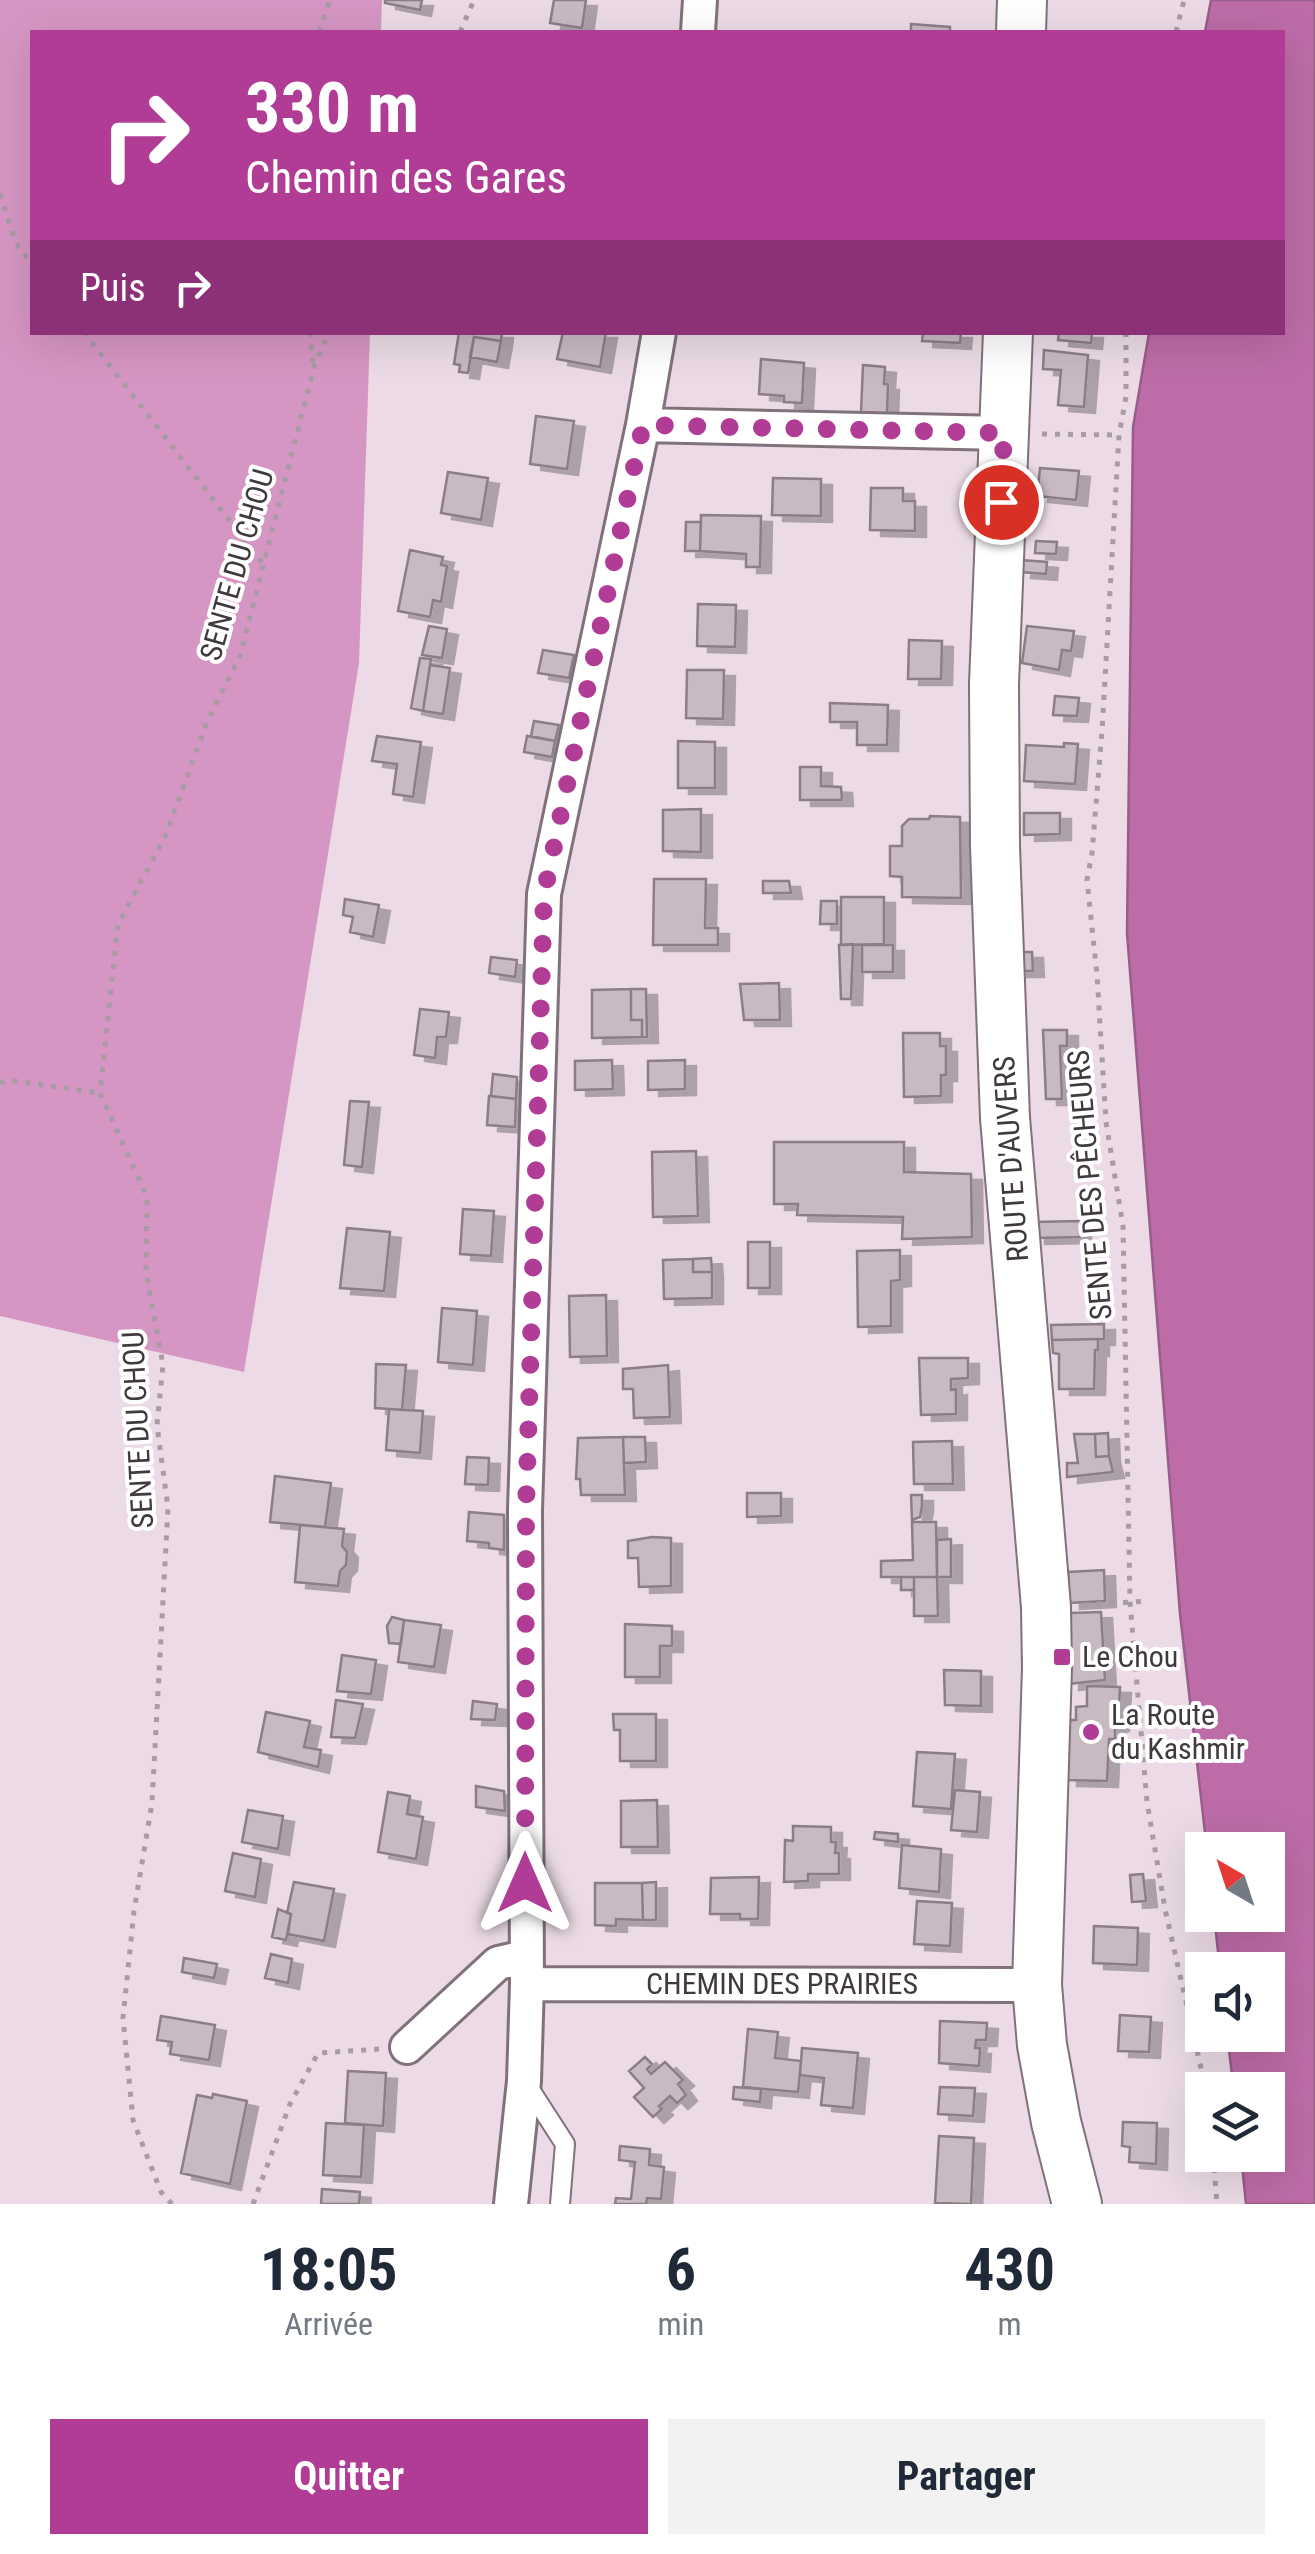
<!DOCTYPE html>
<html lang="fr">
<head>
<meta charset="utf-8">
<style>
  body { margin:0; font-family:"Roboto Condensed",sans-serif; background:#f2f2f3; color:#1f2937; height:100vh; display:flex; flex-direction:column; font-size:38px; white-space:nowrap }
  * { box-sizing:border-box; margin:0 }
  p { font-size:32px; color:#747a83 }
  .icon { flex:none; width:55px; height:55px; fill:none; stroke:currentColor; stroke-width:2; stroke-linecap:round; stroke-linejoin:round }
  .map { position:relative; height:2204px; overflow:hidden }
  .panel { display:flex; flex-direction:column; background:#fff; flex:1 }
  .panel>* { flex:none }
  .guide { position:absolute; left:30px; top:30px; width:1255px; height:305px; border-radius:0px; box-shadow:0 10px 40px #0002; background:#b03c96; color:#fff; overflow:hidden }
  .needle { width:65px; rotate:321deg }
  .buttons { position:absolute; left:1185px; top:1832px; display:grid; gap:20px }
  .buttons a { display:grid; place-items:center; width:100px; height:100px; border-radius:0px; background:#fff; box-shadow:0 10px 40px #0002; font-size:50px }
  .pin { position:absolute; display:grid; place-items:center; width:85px; height:85px; color:#fff; margin:-42px; border:5px solid #fff; border-radius:50%; box-shadow:0 2px 10px #0007 }
  .me { position:absolute; width:110px; margin:-55px; rotate:0deg; stroke-linejoin:round; filter:drop-shadow(0 0 8px #0008) }
  .turn { display:flex; align-items:center; gap:35px; height:210px; padding:0 50px; font-size:45px }
  .turn .icon { width:130px; height:130px; stroke-width:2.5 }
  .turn b { display:block; font-size:70px; line-height:85px }
  .then { display:flex; align-items:center; height:95px; padding:0 50px; background:#0003; gap:20px; font-size:38px }
  .eta { display:flex; justify-content:space-evenly; align-items:center; height:170px; text-align:center }
  .eta b { font-size:60px; font-weight:700; line-height:70px }
  .primary-button { display:flex; gap:20px; margin-top:auto; padding:20px 50px }
  .primary-button a { flex:1; height:115px; border-radius:0px; background:#b03c96; color:#fff; font-size:40px; font-weight:700; line-height:115px; text-align:center }
  .primary-button a+a { background:#f2f2f3; color:#1f2937 }
  .map>svg:first-child { display:block }
  .green { fill:#d696c3 }
  .water { fill:#bd6ca7; stroke:#985d88; stroke-width:2.5 }
  .building { fill:#c9b9c3; stroke:#8c7e87; stroke-width:2.5; filter:url(#shadow) }
  .lines { fill:none; stroke-linecap:round; stroke-linejoin:round }
  .service-casing { stroke:#80717b; stroke-width:22 }
  .minor-casing { stroke:#80717b; stroke-width:38 }
  .secondary-casing { stroke:#80717b; stroke-width:52 }
  .path { stroke:#a89ba4; stroke-width:5; stroke-dasharray:5 8; stroke-linecap:butt }
  .service { stroke:#fff; stroke-width:18 }
  .minor { stroke:#fff; stroke-width:32 }
  .secondary { stroke:#fff; stroke-width:48 }
  .route { stroke:#b03c96; stroke-width:18; stroke-dasharray:0 32.4 }
  .poi-dot { fill:#b03c96; stroke:#fff; stroke-width:4 }
  .labels { text-anchor:middle; stroke-width:8; stroke-linejoin:round; paint-order:stroke }
  .street-label { font-size:30px; fill:#403a3e; stroke:#fff }
  .poi-label { font-size:30px; fill:#403a3e; stroke:#fff; text-anchor:start }
</style>
</head>
<body>
<div class="map">
<svg width="1315" height="2204" viewBox="0 0 1315 2204">
  <defs>
    <filter id="shadow"><feDropShadow dx="11" dy="6" stdDeviation="0" flood-color="#0004"/></filter>
  </defs>
  <rect width="100%" height="100%" fill="#ecdbe6"/>
  <path class="green" d="M 0,0 L 382,0 L 381,32 L 32,32 L 32,332 L 370,333 L 359,663 L 244,1372 L 0,1316 Z"/>
  <path class="water" d="M 1211,0 L 1315,0 L 1315,2204 L 1246,2204 L 1241,2155 L 1268,2155 L 1268,2090 L 1234,2090 L 1227,2035 L 1268,2035 L 1268,1970 L 1220,1970 L 1214,1915 L 1268,1915 L 1268,1850 L 1207,1850 L 1180,1614 L 1127,933 L 1133,427 L 1149,333 L 1282,332 L 1282,32 L 1205,32 Z"/>
  <path class="building" d="M 385,0 L 422,0 L 420,10 L 385,3 Z
    M 554,0 L 586,0 L 582,28 L 550,23 Z
    M 911,24 L 950,27 L 950,32 L 911,32 Z
    M 459,332 L 502,332 L 501,341 L 474,337 L 468,373 L 459,372 L 460,365 L 454,364 Z
    M 563,332 L 606,332 L 600,367 L 557,359 Z
    M 923,332 L 961,332 L 960,343 L 922,341 Z
    M 1059,332 L 1092,332 L 1091,343 L 1058,340 Z
    M 474,337 L 501,341 L 497,362 L 470,357 Z
    M 1044,350 L 1088,355 L 1084,407 L 1058,405 L 1061,370 L 1043,369 Z
    M 761,359 L 804,363 L 802,403 L 784,402 L 784,396 L 759,394 Z
    M 863,365 L 885,367 L 884,384 L 888,384 L 887,414 L 861,412 Z
    M 536,416 L 574,421 L 567,469 L 530,464 Z
    M 1040,468 L 1079,471 L 1076,500 L 1037,496 Z
    M 448,472 L 488,478 L 481,520 L 441,513 Z
    M 773,478 L 821,479 L 821,516 L 772,515 Z
    M 871,488 L 903,488 L 903,501 L 915,501 L 915,531 L 870,530 Z
    M 701,515 L 761,516 L 760,567 L 746,567 L 746,554 L 700,551 Z
    M 686,522 L 701,522 L 700,551 L 685,551 Z
    M 1036,541 L 1057,542 L 1056,554 L 1035,553 Z
    M 410,550 L 443,557 L 441,565 L 447,566 L 441,602 L 433,600 L 430,617 L 398,611 Z
    M 1021,560 L 1047,562 L 1046,574 L 1020,572 Z
    M 698,604 L 736,605 L 735,647 L 697,646 Z
    M 429,626 L 447,629 L 442,658 L 422,655 Z
    M 1027,626 L 1074,631 L 1071,651 L 1062,650 L 1059,670 L 1022,663 Z
    M 909,640 L 942,641 L 941,679 L 908,679 Z
    M 543,650 L 574,655 L 569,678 L 538,673 Z
    M 420,658 L 431,659 L 423,711 L 411,708 Z
    M 430,665 L 450,668 L 443,714 L 423,711 Z
    M 687,670 L 724,670 L 723,719 L 686,718 Z
    M 1055,696 L 1079,698 L 1077,716 L 1053,715 Z
    M 830,703 L 888,705 L 887,745 L 857,745 L 857,722 L 830,722 Z
    M 534,721 L 559,725 L 555,741 L 531,736 Z
    M 377,736 L 421,742 L 413,797 L 393,794 L 397,764 L 372,761 Z
    M 527,736 L 555,741 L 552,757 L 524,752 Z
    M 678,741 L 715,742 L 715,788 L 678,788 Z
    M 1064,743 L 1078,744 L 1075,784 L 1024,781 L 1026,745 L 1064,747 Z
    M 800,767 L 821,767 L 821,786 L 841,787 L 842,800 L 800,800 Z
    M 701,809 L 701,852 L 663,851 L 663,810 Z
    M 1024,813 L 1060,813 L 1060,834 L 1024,835 Z
    M 930,816 L 960,817 L 961,898 L 902,897 L 902,877 L 890,876 L 890,846 L 902,846 L 902,826 L 909,819 L 929,819 Z
    M 654,879 L 706,879 L 705,928 L 718,928 L 718,945 L 653,945 Z
    M 763,881 L 789,881 L 791,893 L 763,893 Z
    M 841,897 L 884,897 L 884,944 L 841,945 Z
    M 345,899 L 379,905 L 373,937 L 350,932 L 353,917 L 343,915 Z
    M 821,901 L 837,901 L 837,924 L 820,924 Z
    M 853,944 L 851,999 L 841,999 L 839,945 Z
    M 862,945 L 893,945 L 893,972 L 862,972 Z
    M 1016,952 L 1032,952 L 1033,971 L 1016,971 Z
    M 491,957 L 517,960 L 515,977 L 489,973 Z
    M 779,983 L 780,1020 L 744,1020 L 740,984 Z
    M 631,989 L 646,989 L 647,1037 L 642,1037 L 642,1020 L 631,1020 Z
    M 631,989 L 631,1020 L 642,1020 L 642,1037 L 592,1038 L 592,990 Z
    M 420,1009 L 449,1012 L 446,1037 L 437,1037 L 435,1058 L 414,1055 Z
    M 1043,1030 L 1067,1030 L 1067,1046 L 1060,1046 L 1062,1099 L 1046,1099 Z
    M 903,1033 L 940,1033 L 940,1046 L 946,1046 L 946,1075 L 941,1075 L 941,1096 L 904,1097 Z
    M 612,1060 L 613,1089 L 575,1090 L 575,1061 Z
    M 685,1060 L 685,1089 L 648,1090 L 648,1061 Z
    M 493,1074 L 517,1077 L 516,1099 L 491,1096 Z
    M 489,1096 L 516,1099 L 515,1127 L 487,1125 Z
    M 350,1101 L 369,1102 L 362,1167 L 344,1165 Z
    M 774,1142 L 904,1142 L 904,1172 L 971,1174 L 972,1237 L 902,1239 L 903,1217 L 797,1215 L 798,1204 L 774,1204 Z
    M 696,1151 L 698,1216 L 653,1217 L 652,1152 Z
    M 463,1209 L 494,1211 L 491,1256 L 460,1254 Z
    M 1080,1221 L 1080,1237 L 1034,1238 L 1034,1222 Z
    M 347,1228 L 390,1232 L 384,1291 L 340,1288 Z
    M 748,1242 L 770,1242 L 770,1288 L 748,1288 Z
    M 900,1250 L 900,1280 L 891,1281 L 891,1326 L 858,1327 L 857,1251 Z
    M 711,1258 L 712,1272 L 693,1272 L 693,1259 Z
    M 693,1259 L 693,1272 L 712,1272 L 712,1298 L 664,1299 L 663,1260 Z
    M 606,1295 L 607,1356 L 570,1357 L 569,1296 Z
    M 442,1308 L 477,1311 L 473,1365 L 438,1362 Z
    M 1104,1324 L 1104,1339 L 1052,1340 L 1051,1325 Z
    M 1098,1339 L 1098,1350 L 1095,1350 L 1094,1389 L 1059,1389 L 1059,1354 L 1053,1353 L 1052,1340 Z
    M 919,1358 L 968,1358 L 968,1378 L 951,1379 L 951,1390 L 956,1389 L 956,1414 L 921,1415 Z
    M 376,1364 L 406,1365 L 402,1410 L 375,1408 Z
    M 668,1365 L 670,1417 L 634,1418 L 633,1389 L 623,1389 L 623,1369 Z
    M 389,1409 L 423,1411 L 420,1453 L 386,1450 Z
    M 1108,1433 L 1109,1456 L 1096,1457 L 1095,1434 Z
    M 1074,1434 L 1095,1434 L 1096,1457 L 1109,1456 L 1113,1472 L 1067,1477 L 1067,1463 L 1078,1463 Z
    M 623,1437 L 645,1437 L 646,1462 L 624,1463 Z
    M 623,1437 L 625,1495 L 581,1495 L 580,1479 L 576,1479 L 578,1438 Z
    M 952,1441 L 953,1484 L 914,1484 L 913,1442 Z
    M 467,1457 L 489,1458 L 488,1485 L 465,1484 Z
    M 275,1476 L 331,1483 L 325,1527 L 270,1522 Z
    M 747,1493 L 781,1493 L 781,1516 L 747,1517 Z
    M 911,1495 L 922,1495 L 922,1506 L 920,1517 L 912,1520 Z
    M 469,1512 L 504,1515 L 504,1550 L 489,1548 L 489,1543 L 467,1541 Z
    M 912,1522 L 936,1522 L 937,1577 L 881,1577 L 881,1561 L 913,1560 Z
    M 300,1525 L 344,1529 L 342,1546 L 347,1552 L 346,1565 L 340,1571 L 338,1586 L 295,1582 Z
    M 652,1537 L 671,1538 L 671,1586 L 639,1587 L 638,1558 L 628,1558 L 628,1541 Z
    M 951,1539 L 951,1577 L 937,1577 L 937,1540 Z
    M 1104,1570 L 1105,1601 L 1069,1603 L 1068,1572 Z
    M 901,1577 L 914,1577 L 914,1590 L 901,1590 Z
    M 914,1577 L 937,1577 L 938,1616 L 914,1616 Z
    M 1101,1612 L 1105,1680 L 1068,1684 L 1071,1613 Z
    M 392,1617 L 404,1620 L 401,1644 L 389,1643 L 387,1626 Z
    M 404,1620 L 441,1625 L 434,1667 L 398,1662 Z
    M 625,1624 L 672,1626 L 672,1646 L 660,1646 L 660,1677 L 625,1677 Z
    M 342,1655 L 376,1660 L 371,1694 L 337,1691 Z
    M 944,1670 L 981,1671 L 981,1706 L 945,1705 Z
    M 1087,1686 L 1120,1687 L 1118,1725 L 1115,1725 L 1115,1739 L 1109,1739 L 1107,1781 L 1066,1780 L 1067,1720 L 1076,1720 L 1076,1707 L 1087,1706 Z
    M 336,1700 L 363,1704 L 355,1738 L 331,1737 Z
    M 473,1701 L 497,1704 L 495,1720 L 471,1719 Z
    M 266,1712 L 310,1721 L 304,1747 L 321,1750 L 318,1767 L 258,1752 Z
    M 613,1714 L 656,1714 L 656,1761 L 620,1761 L 620,1730 L 614,1730 Z
    M 917,1752 L 955,1754 L 951,1809 L 913,1806 Z
    M 476,1786 L 504,1791 L 505,1811 L 476,1807 Z
    M 955,1790 L 980,1792 L 977,1832 L 951,1830 Z
    M 388,1792 L 410,1796 L 407,1814 L 423,1817 L 416,1859 L 378,1852 Z
    M 657,1800 L 658,1847 L 621,1847 L 621,1801 Z
    M 248,1810 L 283,1816 L 278,1849 L 242,1842 Z
    M 793,1826 L 831,1827 L 831,1842 L 836,1842 L 835,1853 L 839,1853 L 839,1874 L 808,1874 L 808,1881 L 784,1882 L 785,1840 L 793,1841 Z
    M 875,1832 L 898,1834 L 898,1842 L 874,1839 Z
    M 902,1845 L 941,1849 L 939,1892 L 899,1888 Z
    M 233,1853 L 261,1859 L 255,1897 L 225,1891 Z
    M 1143,1874 L 1146,1901 L 1132,1902 L 1130,1875 Z
    M 759,1877 L 758,1919 L 740,1919 L 740,1914 L 710,1914 L 711,1878 Z
    M 294,1882 L 334,1889 L 324,1941 L 288,1934 L 291,1914 L 287,1913 Z
    M 656,1882 L 656,1920 L 643,1920 L 642,1883 Z
    M 595,1883 L 642,1883 L 643,1920 L 616,1919 L 616,1926 L 595,1925 Z
    M 917,1901 L 952,1903 L 950,1946 L 914,1944 Z
    M 278,1909 L 291,1914 L 286,1940 L 272,1937 Z
    M 1094,1926 L 1138,1928 L 1137,1965 L 1093,1963 Z
    M 271,1954 L 292,1959 L 288,1983 L 265,1978 Z
    M 184,1958 L 217,1964 L 214,1978 L 182,1972 Z
    M 1120,2015 L 1151,2017 L 1149,2052 L 1118,2051 Z
    M 161,2016 L 215,2025 L 209,2060 L 170,2054 L 172,2042 L 157,2040 Z
    M 940,2021 L 987,2023 L 986,2040 L 976,2040 L 975,2048 L 980,2048 L 979,2066 L 939,2063 Z
    M 748,2029 L 778,2032 L 775,2058 L 801,2061 L 798,2092 L 743,2087 Z
    M 802,2048 L 858,2053 L 853,2108 L 821,2105 L 824,2078 L 800,2075 Z
    M 645,2057 L 652,2064 L 647,2069 L 651,2074 L 665,2062 L 683,2080 L 678,2084 L 686,2095 L 677,2103 L 670,2096 L 659,2106 L 662,2109 L 653,2117 L 634,2097 L 644,2088 L 629,2071 Z
    M 348,2071 L 386,2073 L 383,2126 L 345,2123 Z
    M 734,2087 L 761,2089 L 760,2102 L 733,2099 Z
    M 940,2087 L 975,2088 L 973,2116 L 938,2114 Z
    M 213,2094 L 247,2101 L 230,2184 L 181,2173 L 197,2095 L 212,2098 Z
    M 1123,2122 L 1157,2123 L 1156,2164 L 1129,2162 L 1130,2147 L 1122,2146 Z
    M 326,2123 L 364,2125 L 361,2177 L 323,2175 Z
    M 939,2136 L 974,2138 L 971,2204 L 935,2203 Z
    M 620,2146 L 650,2149 L 649,2165 L 664,2167 L 661,2199 L 647,2198 L 646,2204 L 615,2204 L 616,2198 L 631,2199 L 635,2162 L 619,2160 Z
    M 322,2189 L 360,2192 L 359,2204 L 321,2204 Z"/>
  <g class="lines">
    <g class="service-casing">
      <path id="service" d="M 525,2082 L 565,2144 L 560,2204"/>
    </g>
    <g class="minor-casing">
      <path id="minor" d="M 698,32 L 700,0
        M 643,425 L 1004,433
        M 527,1984 L 1037,1985
        M 407,2047 L 498,1963 L 525,1957
        M 511,2204 L 524,2081 L 527,1984 L 525,1510 L 544,894 L 643,425 L 659,332"/>
    </g>
    <g class="secondary-casing">
      <path id="secondary" d="M 1021,32 L 1022,0
        M 1008,332 L 994,684 L 995,846 L 1005,1118 L 1046,1607 L 1047,1668 L 1037,1985 L 1042,2045 L 1056,2122 L 1077,2204"/>
    </g>
    <path class="path" d="M 319,32 L 330,0
      M 460,32 L 474,0
      M 1176,32 L 1184,0
      M 0,194 L 16,243 L 32,265
      M 84,332 L 263,564
      M 310,332 L 313,364
      M 1126,332 L 1126,397 L 1119,435 L 1102,731 L 1092,853 L 1087,880 L 1097,975 L 1106,1122 L 1123,1226 L 1130,1602 L 1147,1802 L 1165,1909 L 1206,2090
      M 1042,434 L 1119,435
      M 0,1083 L 8,1080 L 100,1093
      M 1084,1605 L 1148,1601
      M 1213,2155 L 1217,2204
      M 172,2204 L 161,2192 L 133,2120 L 123,2018 L 134,1911 L 152,1803 L 168,1508 L 157,1425 L 163,1365 L 146,1272 L 147,1197 L 100,1093 L 118,924 L 165,837 L 207,722 L 240,656 L 314,367 L 329,332
      M 253,2204 L 290,2104 L 318,2053 L 380,2049"/>
    <use href="#service" class="service"/>
    <use href="#minor" class="minor"/>
    <use href="#secondary" class="secondary"/>
  </g>
  <g class="lines">
    <path class="route" d="M 525,1883 L 526,1510 L 544,894 L 643,425 L 1004,433 L 1001,502"/>
  </g>
  <g class="poi-dot">
    <rect x="1052" y="1647" width="20" height="20" rx="5"/>
    <circle cx="1091" cy="1732" r="10"/>
  </g>
  <g class="labels">
    <g class="street-label">
      <text transform="translate(237 565) rotate(-74)" y="10">SENTE DU CHOU</text>
      <text transform="translate(1011 1159) rotate(-94)" y="10">ROUTE D'AUVERS</text>
      <text transform="translate(1090 1185) rotate(-95)" y="10">SENTE DES PÊCHEURS</text>
      <text transform="translate(138 1430) rotate(-93)" y="10">SENTE DU CHOU</text>
      <text x="782" y="1994">CHEMIN DES PRAIRIES</text>
    </g>
    <g class="poi-label">
      <text x="1082" y="1667">Le Chou</text>
      <text x="1111" y="1725">La Route<tspan x="1111" dy="34">du Kashmir</tspan></text>
    </g>
  </g>
</svg>
<div class="buttons">
<a><svg class="needle" viewBox="-14 -14 28 28"><path d="M0-13l5 13h-10z" fill="#e53935"/><path d="M0 13l5-13h-10z" fill="#747a83"/></svg></a>
<a><svg class="icon" aria-label="sound" viewBox="0 0 24 24"><path d="M4 9h4l5-4v14l-5-4H4zM17 9q2 3 0 6"/></svg></a>
<a><svg class="icon" aria-label="layers" viewBox="0 0 24 24"><path d="M12 4l9 5-9 5-9-5zM3 14l9 5 9-5"/></svg></a>
</div>
<div class="pin" style="left:1001px;top:502px;background:#d93025"><svg class="icon" aria-label="arrive" viewBox="0 0 24 24"><path d="M6 21V4h12l-3 4 3 4H6"/></svg></div>
<svg class="me" style="left:525px;top:1883px" viewBox="-20 -20 40 40"><path d="M0-17L14 15 0 8-14 15z" fill="#b03c96" stroke="#fff" stroke-width="4"/></svg>
<div class="guide">
<div class="turn"><svg class="icon" aria-label="right" viewBox="0 0 24 24"><path d="M7 20v-9h11M14 6l5 5-5 5"/></svg><div><b>330 m</b>Chemin des Gares</div></div>
<div class="then">Puis<svg class="icon" aria-label="right" viewBox="0 0 24 24"><path d="M7 20v-9h11M14 6l5 5-5 5"/></svg></div>
</div>
</div>
<section class="panel">
<div class="eta">
<div><b>18:05</b><p>Arrivée</p></div>
<div><b>6</b><p>min</p></div>
<div><b>430</b><p>m</p></div>
</div>
<div class="primary-button"><a>Quitter</a><a>Partager</a></div>
</section>
</body>
</html>
